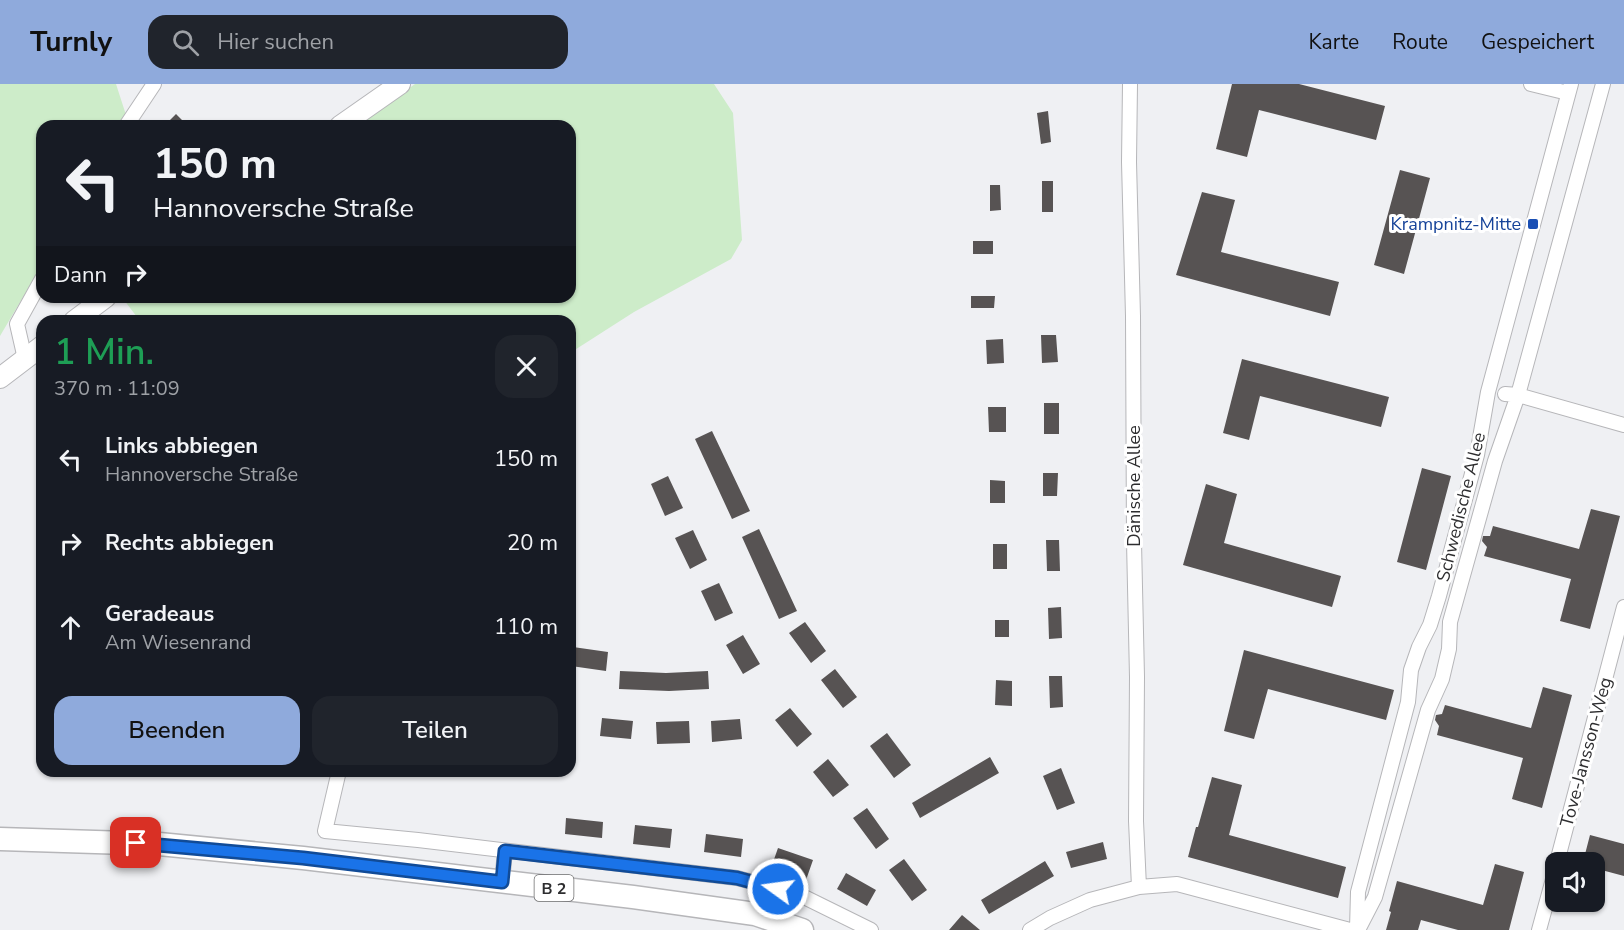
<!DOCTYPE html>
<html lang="de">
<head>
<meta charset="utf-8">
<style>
  body { margin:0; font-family:"Nunito Sans",sans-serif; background:#20242c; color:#f1f3f6; height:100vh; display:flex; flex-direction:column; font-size:22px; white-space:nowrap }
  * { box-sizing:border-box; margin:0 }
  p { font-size:20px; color:#9ea1a6 }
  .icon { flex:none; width:33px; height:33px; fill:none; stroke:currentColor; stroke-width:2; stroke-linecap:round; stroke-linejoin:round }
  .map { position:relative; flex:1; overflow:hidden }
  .side { position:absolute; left:36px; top:231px; width:540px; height:462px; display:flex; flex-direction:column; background:#171b24; border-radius:18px; box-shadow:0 2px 4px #0004 }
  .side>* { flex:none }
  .guide { position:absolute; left:36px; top:36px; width:540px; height:183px; border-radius:18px; box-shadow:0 2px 4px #0004; background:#171b24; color:#f1f3f6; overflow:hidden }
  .buttons { position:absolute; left:1545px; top:768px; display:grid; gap:12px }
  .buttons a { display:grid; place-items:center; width:60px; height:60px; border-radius:12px; background:#171b24; box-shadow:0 2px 4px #0004; font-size:30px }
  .pin { position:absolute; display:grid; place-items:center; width:51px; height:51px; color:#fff; margin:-26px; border-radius:12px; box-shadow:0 3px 9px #0006 }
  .me { position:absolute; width:66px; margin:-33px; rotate:284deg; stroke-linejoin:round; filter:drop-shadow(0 0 4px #0008) }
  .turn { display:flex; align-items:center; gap:21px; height:126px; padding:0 18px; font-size:27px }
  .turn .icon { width:78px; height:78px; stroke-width:2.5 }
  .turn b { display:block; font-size:42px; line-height:51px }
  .then { display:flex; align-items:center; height:57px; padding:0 18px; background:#0003; gap:12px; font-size:22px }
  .round { display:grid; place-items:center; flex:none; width:63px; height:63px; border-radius:18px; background:#20242c }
  .summary { display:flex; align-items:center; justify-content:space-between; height:102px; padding:0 18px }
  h1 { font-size:36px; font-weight:600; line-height:45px; color:#1e9e55 }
  .cta { display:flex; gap:12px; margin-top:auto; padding:12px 18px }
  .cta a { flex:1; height:69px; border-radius:18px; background:#8faadc; color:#111; font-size:24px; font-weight:600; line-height:69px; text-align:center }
  .cta a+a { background:#20242c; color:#f1f3f6 }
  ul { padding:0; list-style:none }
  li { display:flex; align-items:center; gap:18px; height:84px; padding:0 18px }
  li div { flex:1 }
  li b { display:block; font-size:22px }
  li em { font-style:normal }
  header { display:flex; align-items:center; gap:36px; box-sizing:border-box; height:84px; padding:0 30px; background:#8faadc; color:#111 }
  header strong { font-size:28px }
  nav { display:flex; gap:33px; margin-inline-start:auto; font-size:21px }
  .search { width:420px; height:54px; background:#20242c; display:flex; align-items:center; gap:15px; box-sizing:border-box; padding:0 21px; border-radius:18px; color:#9ea1a6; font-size:22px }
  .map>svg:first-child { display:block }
  .green { fill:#cdecc9 }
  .building { fill:#575353 }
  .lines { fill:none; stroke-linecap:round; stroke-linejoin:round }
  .street-casing { stroke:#b6b6b9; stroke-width:16 }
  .secondary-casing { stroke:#b6b6b9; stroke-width:22 }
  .primary-casing { stroke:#b6b6b9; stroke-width:25 }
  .street { stroke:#fff; stroke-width:14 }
  .secondary { stroke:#fff; stroke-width:20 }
  .primary { stroke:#fff; stroke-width:22 }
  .route-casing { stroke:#114b97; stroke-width:15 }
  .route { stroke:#1a73e8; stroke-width:10 }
  .transit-dot { fill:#1a4fb4; stroke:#fff; stroke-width:2 }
  .labels { text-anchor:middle; stroke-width:6; stroke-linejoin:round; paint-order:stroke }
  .shield { fill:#fff; stroke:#6c6c6d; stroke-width:1.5 }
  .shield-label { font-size:16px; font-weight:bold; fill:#2d2d2f }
  .transit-label { font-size:18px; fill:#164399; stroke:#fff; text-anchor:end }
  .street-label { font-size:18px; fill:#2d2d2f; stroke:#fff }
</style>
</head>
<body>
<header>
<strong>Turnly</strong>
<div class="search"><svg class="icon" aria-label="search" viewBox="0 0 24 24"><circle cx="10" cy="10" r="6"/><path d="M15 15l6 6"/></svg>Hier suchen</div>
<nav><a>Karte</a><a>Route</a><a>Gespeichert</a></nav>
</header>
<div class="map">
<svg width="1624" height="846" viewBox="0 0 1624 846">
  <rect width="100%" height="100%" fill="#eff0f3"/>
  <path class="green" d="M 0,0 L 116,0 L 126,31 L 120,42 L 42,42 L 42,181 L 0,252 Z
    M 415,0 L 714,0 L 733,29 L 742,156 L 731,175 L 634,228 L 570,269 L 570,237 L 140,237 L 124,216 L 128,213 L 570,213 L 570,42 L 357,42 Z"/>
  <path class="building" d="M 1232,0 L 1299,0 L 1385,22 L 1376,56 L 1259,26 L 1247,73 L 1216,65 Z
    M 1048,27 L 1051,58 L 1041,60 L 1037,29 Z
    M 176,30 L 188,42 L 164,42 Z
    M 1400,86 L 1430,94 L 1404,190 L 1374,181 Z
    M 1042,97 L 1053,97 L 1053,128 L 1042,128 Z
    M 990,101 L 1000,101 L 1001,126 L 990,127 Z
    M 1202,108 L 1235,116 L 1221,168 L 1339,198 L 1330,232 L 1176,191 Z
    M 973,157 L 993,157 L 993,170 L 973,170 Z
    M 971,212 L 995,212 L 994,224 L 971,224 Z
    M 1041,251 L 1056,251 L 1058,278 L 1042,279 Z
    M 1003,255 L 1004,279 L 987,280 L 986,256 Z
    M 1242,275 L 1389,313 L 1381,343 L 1260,312 L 1249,356 L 1223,349 Z
    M 1044,319 L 1059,319 L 1059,350 L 1044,350 Z
    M 988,323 L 1006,323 L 1006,348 L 989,348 Z
    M 712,347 L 750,427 L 732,435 L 695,355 Z
    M 1422,384 L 1451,392 L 1426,486 L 1397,478 Z
    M 1043,389 L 1058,389 L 1057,412 L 1043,412 Z
    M 668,392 L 683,424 L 665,432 L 651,400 Z
    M 990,396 L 1005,397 L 1005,419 L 990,419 Z
    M 1206,400 L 1237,410 L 1224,459 L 1341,492 L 1332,523 L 1183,481 Z
    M 1591,425 L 1620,432 L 1590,545 L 1560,537 L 1571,495 L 1484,472 L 1487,463 L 1482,457 L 1483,452 L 1490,452 L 1493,442 L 1579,465 Z
    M 759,445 L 797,527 L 779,535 L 742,453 Z
    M 693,446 L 707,476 L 690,485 L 675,454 Z
    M 1046,456 L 1059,456 L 1060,487 L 1047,487 Z
    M 993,460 L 1007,460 L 1007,485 L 993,485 Z
    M 719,499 L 733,529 L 715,537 L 701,507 Z
    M 1061,523 L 1062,554 L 1049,555 L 1048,524 Z
    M 995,536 L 1009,536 L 1009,553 L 995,553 Z
    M 805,538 L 826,567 L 811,579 L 789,549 Z
    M 743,551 L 760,580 L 743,590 L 726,561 Z
    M 573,563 L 608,568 L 606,587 L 571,582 Z
    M 1244,566 L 1394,606 L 1386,636 L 1268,605 L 1254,655 L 1224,647 Z
    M 835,585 L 857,613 L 843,624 L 821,596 Z
    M 620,587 L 666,589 L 708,587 L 709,605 L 669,607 L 619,605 Z
    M 1049,592 L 1062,592 L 1063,623 L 1050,624 Z
    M 996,596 L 1012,597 L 1012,622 L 995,621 Z
    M 1543,603 L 1572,611 L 1542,724 L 1512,715 L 1523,674 L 1437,651 L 1439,642 L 1435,636 L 1436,631 L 1442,630 L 1445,621 L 1531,644 Z
    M 790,624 L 812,650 L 797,663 L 775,636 Z
    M 602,634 L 633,637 L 631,655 L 600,652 Z
    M 740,635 L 742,655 L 712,658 L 711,637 Z
    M 689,637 L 690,659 L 657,660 L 656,638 Z
    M 887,649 L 911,681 L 894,694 L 870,662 Z
    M 990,673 L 999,689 L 920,734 L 912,719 Z
    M 828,675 L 849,701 L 833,713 L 813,688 Z
    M 1061,684 L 1075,719 L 1057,726 L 1043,692 Z
    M 1212,693 L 1242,701 L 1229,751 L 1346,783 L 1338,814 L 1188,773 L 1196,743 L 1198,743 Z
    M 867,724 L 889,755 L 876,765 L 853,734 Z
    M 566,734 L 603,738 L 602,754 L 565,750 Z
    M 635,741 L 672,745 L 670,764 L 633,760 Z
    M 706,750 L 743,755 L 741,773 L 704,768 Z
    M 1590,751 L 1624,760 L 1624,792 L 1594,784 L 1594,778 L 1583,778 Z
    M 1103,758 L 1107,775 L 1071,784 L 1066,768 Z
    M 778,764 L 813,776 L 806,796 L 771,784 Z
    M 904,775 L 927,806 L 912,817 L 889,786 Z
    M 1045,777 L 1054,792 L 989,830 L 981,816 Z
    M 1495,780 L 1524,788 L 1509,846 L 1458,846 L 1421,836 L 1418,846 L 1386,846 L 1391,828 L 1389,827 L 1397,797 L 1483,821 Z
    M 846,789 L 876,806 L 867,822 L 837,805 Z
    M 962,831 L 980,846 L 949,846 Z"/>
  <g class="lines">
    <g class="street-casing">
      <path id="street" d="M 1130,0 L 1129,78 L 1133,232 L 1134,458 L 1137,593 L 1136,737 L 1139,803
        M 1531,0 L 1568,9
        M 126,42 L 154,0
        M 25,275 L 17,240 L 42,195
        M 1505,310 L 1518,311 L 1624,341
        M 339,687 L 325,747 L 418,756 L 737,794 L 798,810 L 871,846
        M 1557,778 L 1624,523
        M 502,798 L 505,767
        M 1357,845 L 1358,808 L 1408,618 L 1411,586 L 1419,563 L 1430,541 L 1439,512 L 1477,371 L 1488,308 L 1571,0
        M 1030,846 L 1050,834 L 1090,816 L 1139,803 L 1177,800 L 1350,846
        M 1358,846 L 1375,813 L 1428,626 L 1442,595 L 1449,565 L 1450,538 L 1495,377 L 1518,311 L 1603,0
        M 1539,846 L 1556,784"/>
    </g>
    <g class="secondary-casing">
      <path id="secondary" d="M 340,42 L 400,0
        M 74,237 L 106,213
        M 0,294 L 42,262"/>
    </g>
    <g class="primary-casing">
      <path id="primary" d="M 0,755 L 159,760 L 303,774 L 633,813 L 755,830 L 802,846"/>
    </g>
    <use href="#street" class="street"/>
    <use href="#secondary" class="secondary"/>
    <use href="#primary" class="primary"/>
  </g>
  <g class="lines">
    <g class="route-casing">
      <path id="route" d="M 136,759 L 303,774 L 502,798 L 505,767 L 737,794 L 778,805"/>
    </g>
    <use href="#route" class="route"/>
  </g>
  <rect class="transit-dot" x="1527" y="134" width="12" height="12" rx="3"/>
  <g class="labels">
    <rect class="shield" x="534.5" y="791" width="39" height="26" rx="4.5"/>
    <g class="shield-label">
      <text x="554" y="810">B 2</text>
    </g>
    <g class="transit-label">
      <text x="1521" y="146">Krampnitz-Mitte</text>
    </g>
    <g class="street-label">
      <text transform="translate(1134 402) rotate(-90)" y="6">Dänische Allee</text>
      <text transform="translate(1461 423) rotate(-76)" y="6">Schwedische Allee</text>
      <text transform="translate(1586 668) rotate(-75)" y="6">Tove-Jansson-Weg</text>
    </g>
  </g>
</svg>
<div class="buttons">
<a><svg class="icon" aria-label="sound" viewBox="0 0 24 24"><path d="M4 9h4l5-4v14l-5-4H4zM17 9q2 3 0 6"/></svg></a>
</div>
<div class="pin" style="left:136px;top:759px;background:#d93025"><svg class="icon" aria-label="arrive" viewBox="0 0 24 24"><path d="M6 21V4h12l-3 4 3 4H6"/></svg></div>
<svg class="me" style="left:778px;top:805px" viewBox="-20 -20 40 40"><circle r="17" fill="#1a73e8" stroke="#fff" stroke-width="3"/><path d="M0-11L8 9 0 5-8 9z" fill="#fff"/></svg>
<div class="guide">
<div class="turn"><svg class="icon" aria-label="left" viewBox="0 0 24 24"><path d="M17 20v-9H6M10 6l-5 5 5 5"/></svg><div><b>150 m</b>Hannoversche Straße</div></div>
<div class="then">Dann<svg class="icon" aria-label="right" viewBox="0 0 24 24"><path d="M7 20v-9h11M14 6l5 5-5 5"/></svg></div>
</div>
<section class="side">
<div class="summary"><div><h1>1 Min.</h1><p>370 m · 11:09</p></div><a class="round"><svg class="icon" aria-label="close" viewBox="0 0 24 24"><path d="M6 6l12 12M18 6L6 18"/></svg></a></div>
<ul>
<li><svg class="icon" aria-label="left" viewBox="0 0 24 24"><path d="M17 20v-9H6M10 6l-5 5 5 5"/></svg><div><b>Links abbiegen</b><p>Hannoversche Straße</p></div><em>150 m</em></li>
<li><svg class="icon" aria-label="right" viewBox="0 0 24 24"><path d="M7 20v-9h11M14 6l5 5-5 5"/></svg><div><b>Rechts abbiegen</b></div><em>20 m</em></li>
<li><svg class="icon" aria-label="ahead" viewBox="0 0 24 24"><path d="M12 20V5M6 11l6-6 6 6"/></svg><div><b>Geradeaus</b><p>Am Wiesenrand</p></div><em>110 m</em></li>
</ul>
<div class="cta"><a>Beenden</a><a>Teilen</a></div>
</section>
</div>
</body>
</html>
